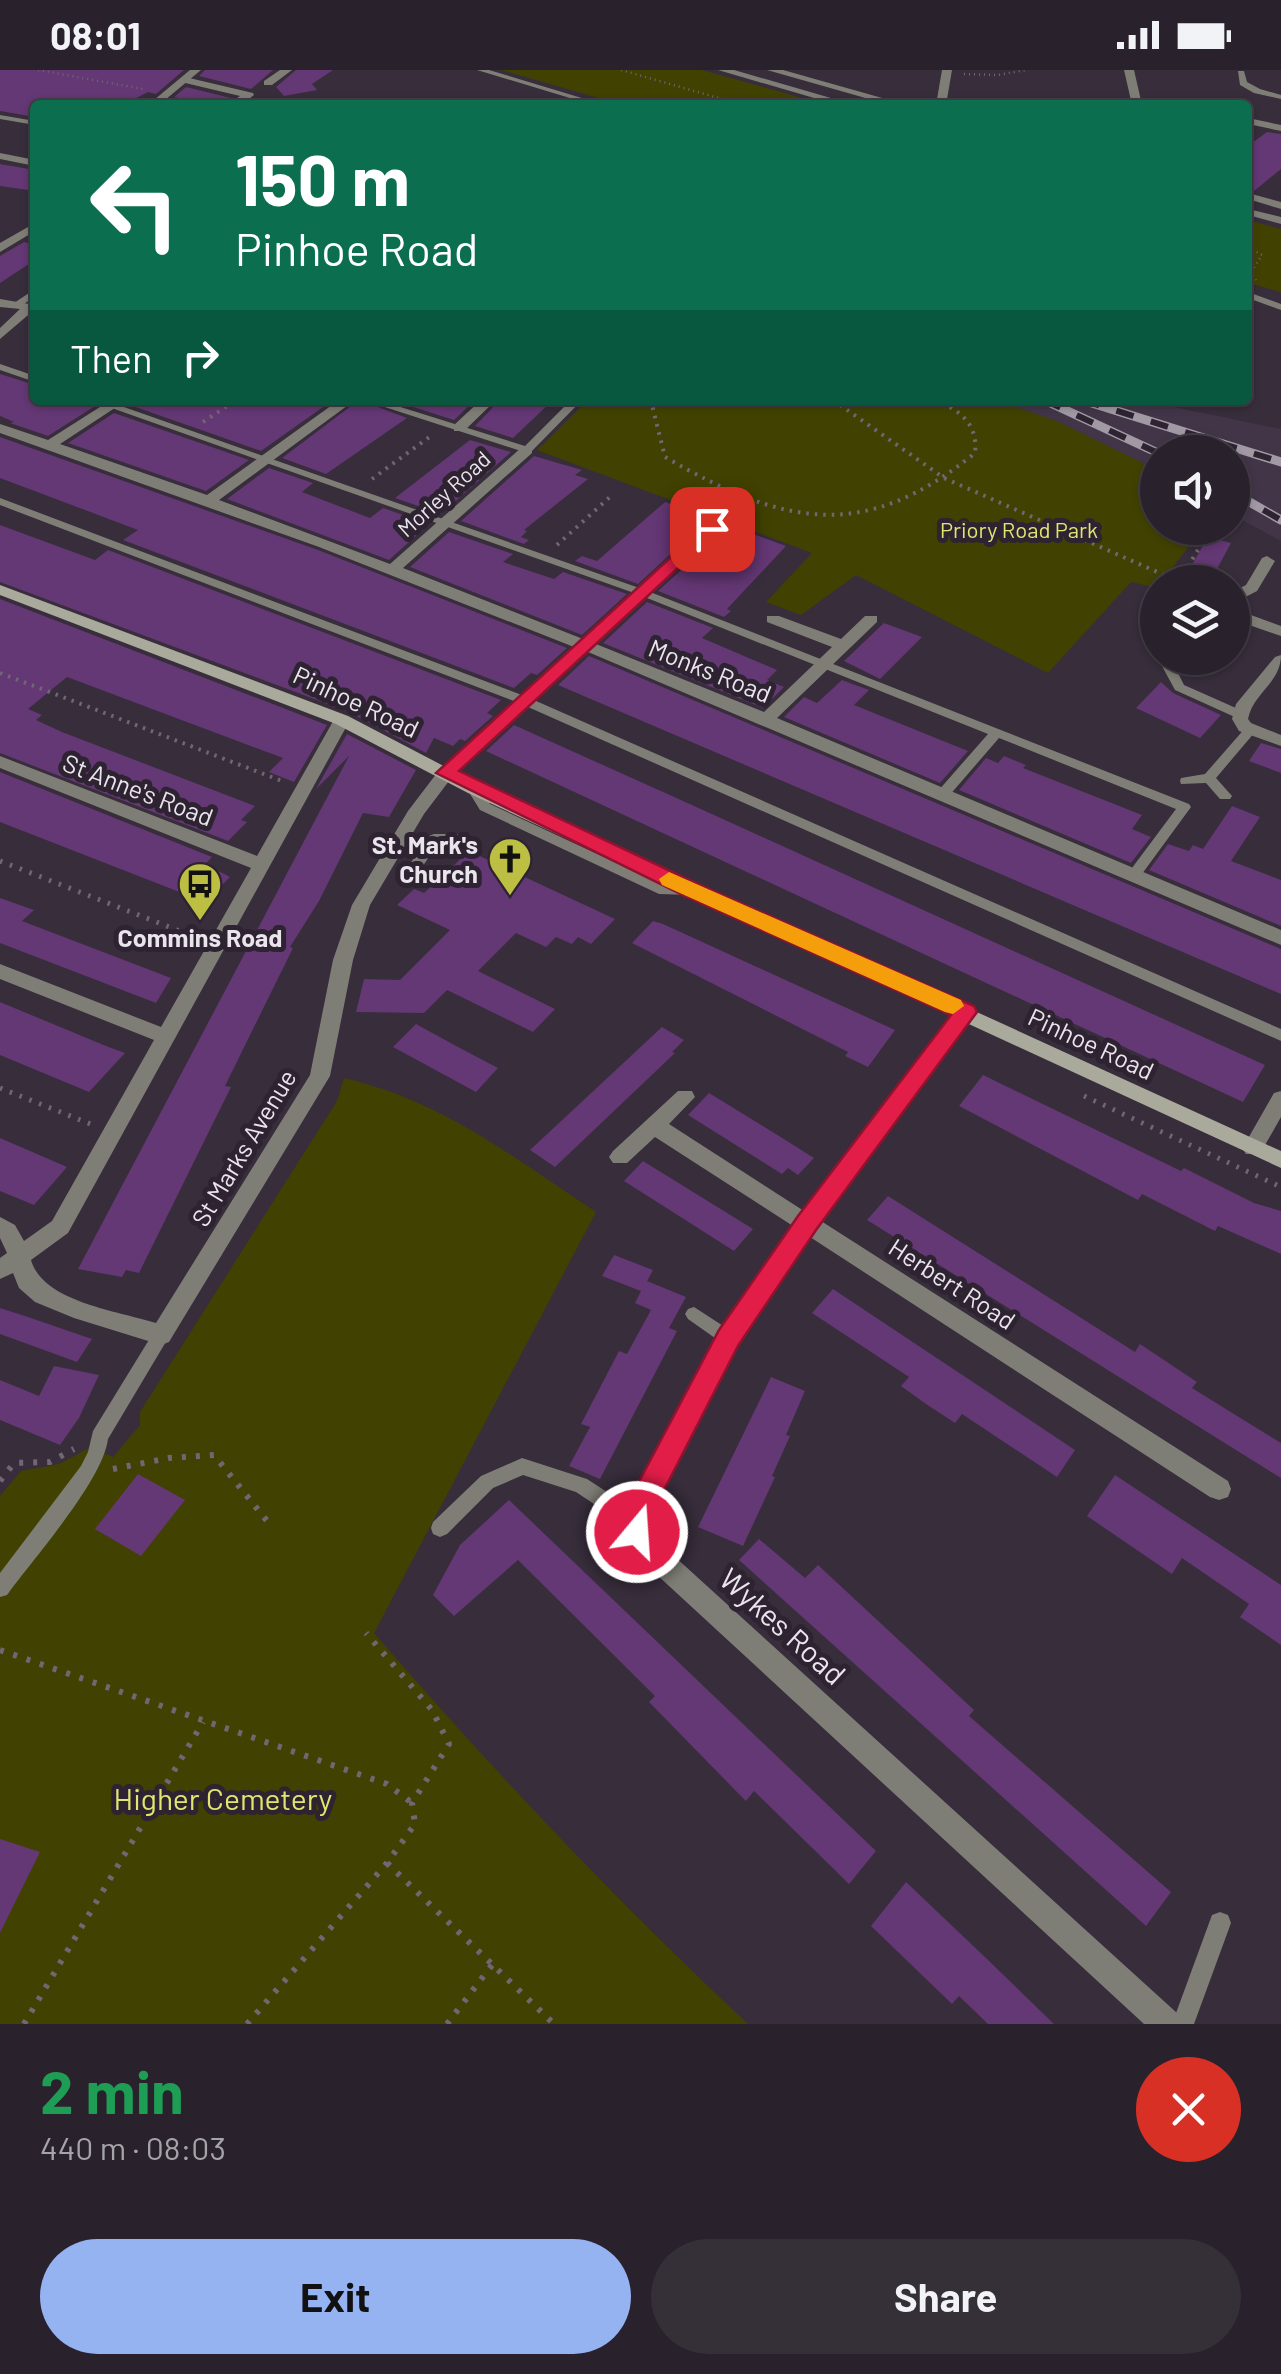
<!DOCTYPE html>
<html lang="en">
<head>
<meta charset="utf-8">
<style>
  body { margin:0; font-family:Barlow,sans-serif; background:#352f38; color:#f1f3f6; height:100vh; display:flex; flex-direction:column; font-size:38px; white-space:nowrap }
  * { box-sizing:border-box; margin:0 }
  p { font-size:32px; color:#a5a4a9 }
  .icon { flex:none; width:55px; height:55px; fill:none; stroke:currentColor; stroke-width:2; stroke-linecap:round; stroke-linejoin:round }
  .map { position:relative; height:1954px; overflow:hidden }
  .drawer { display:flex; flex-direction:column; background:#29222c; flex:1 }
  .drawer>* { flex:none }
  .guide { position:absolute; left:30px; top:30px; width:1222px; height:305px; border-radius:10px; box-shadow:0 2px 8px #0004,0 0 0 2px #453f48; background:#0b6e4f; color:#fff; overflow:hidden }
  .tools { position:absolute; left:1140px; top:365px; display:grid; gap:20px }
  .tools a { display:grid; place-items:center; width:110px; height:110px; border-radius:50%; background:#29222c; box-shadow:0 2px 8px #0004,0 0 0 2px #453f48; font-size:50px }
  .pin { position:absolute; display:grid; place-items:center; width:85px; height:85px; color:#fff; margin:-42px; border-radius:20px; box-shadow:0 5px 15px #0006 }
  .me { position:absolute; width:110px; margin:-55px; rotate:18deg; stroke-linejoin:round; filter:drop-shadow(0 0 8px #0008) }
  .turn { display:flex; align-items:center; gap:35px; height:210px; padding:0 40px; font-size:45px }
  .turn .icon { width:130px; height:130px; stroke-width:2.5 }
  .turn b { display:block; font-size:70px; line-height:85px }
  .then { display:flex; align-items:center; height:95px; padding:0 40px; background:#0003; gap:20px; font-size:38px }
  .round { display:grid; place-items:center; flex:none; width:105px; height:105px; border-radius:52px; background:#352f38 }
  .head { display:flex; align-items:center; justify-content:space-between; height:170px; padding:0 40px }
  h1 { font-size:60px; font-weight:700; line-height:75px; color:#1e9e55 }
  .primary-button { display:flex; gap:20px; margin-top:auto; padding:20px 40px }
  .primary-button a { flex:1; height:115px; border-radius:60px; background:#95b2f1; color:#111; font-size:40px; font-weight:700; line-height:115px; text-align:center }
  .primary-button a+a { background:#352f38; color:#f1f3f6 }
  .status { display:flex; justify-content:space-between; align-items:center; height:70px; padding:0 50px; background:#29222c; direction:ltr }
  .status svg { height:28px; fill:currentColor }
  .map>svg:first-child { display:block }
  .built { fill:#423548 }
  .green { fill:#414201 }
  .building { fill:#643775 }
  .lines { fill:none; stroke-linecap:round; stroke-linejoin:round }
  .path-far3 { stroke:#706773; stroke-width:2.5; stroke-dasharray:1 4; stroke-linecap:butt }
  .path-far2 { stroke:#706773; stroke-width:4; stroke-dasharray:2.5 6; stroke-linecap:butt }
  .path-far1 { stroke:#706773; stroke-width:5; stroke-dasharray:2.5 8; stroke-linecap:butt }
  .path { stroke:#706773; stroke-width:6; stroke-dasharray:4 10; stroke-linecap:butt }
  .service { fill:#7e7e76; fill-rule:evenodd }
  .minor { fill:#7e7e76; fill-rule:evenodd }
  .tertiary { fill:#7e7e76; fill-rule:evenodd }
  .secondary { fill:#a9aa9c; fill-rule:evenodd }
  .rail-casing { stroke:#a19aa5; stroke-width:9 }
  .rail { stroke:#2d2331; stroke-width:6; stroke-dasharray:18; stroke-linecap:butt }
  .route { fill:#e11d48; stroke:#92132f; stroke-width:2.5 }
  .slow { fill:#f59e0b }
  .labels { text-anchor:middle; stroke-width:10; stroke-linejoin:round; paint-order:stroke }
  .far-street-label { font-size:22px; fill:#eae4ed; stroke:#2d2331 }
  .far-park-label { font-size:22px; fill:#e2e570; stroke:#2d2331 }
  .street-label { font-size:25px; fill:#eae4ed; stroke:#2d2331 }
  .poi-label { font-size:25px; font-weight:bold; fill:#eae4ed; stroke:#2d2331; text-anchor:end }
  .near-street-label { font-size:30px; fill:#eae4ed; stroke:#2d2331 }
  .near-park-label { font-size:30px; fill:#e2e570; stroke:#2d2331 }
</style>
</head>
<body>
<div class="status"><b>08:01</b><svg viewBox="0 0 49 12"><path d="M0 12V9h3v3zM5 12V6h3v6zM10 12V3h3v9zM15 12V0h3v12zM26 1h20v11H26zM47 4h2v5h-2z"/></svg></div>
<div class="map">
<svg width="1281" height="1954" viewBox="0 0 1281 1954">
  <rect width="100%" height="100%" fill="#372d3b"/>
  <path class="built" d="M 994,330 L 1140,330 L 1281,359 L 1281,471 L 1233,445 L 1232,382 L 1158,382 L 1157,406 L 1057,351 Z"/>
  <path class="green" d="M 501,0 L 702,0 L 827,35 L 623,35 Z
    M 1248,150 L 1281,159 L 1281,222 L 1248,213 Z
    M 588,330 L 994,330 L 1057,351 L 1157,400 L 1158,458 L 1202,458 L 1162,512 L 1158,512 L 1157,518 L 1131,512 L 1048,603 L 856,505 L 801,545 L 766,532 L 812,483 L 537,380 Z
    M 344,1008 C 443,1031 514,1088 596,1142 L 374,1563 C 492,1699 616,1831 748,1954 L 0,1954 L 0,1426 L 21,1401 L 59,1394 L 91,1377 L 113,1387 L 140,1355 L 140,1342 L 337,1031 Z"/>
  <path class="building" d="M 0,0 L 184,0 L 156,24 L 148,22 L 131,31 L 35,35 L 35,47 L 0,41 Z
    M 205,0 L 273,0 L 251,19 L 199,6 Z
    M 296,0 L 333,0 L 312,14 L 317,20 L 284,26 L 276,17 Z
    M 186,17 L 231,28 L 215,35 L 174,27 Z
    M 1267,62 L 1281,64 L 1281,99 L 1254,121 L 1248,120 L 1248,76 Z
    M 0,94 L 35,100 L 35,121 L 0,116 Z
    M 24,172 L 35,175 L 35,190 L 0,213 L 0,186 Z
    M 0,304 L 35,315 L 35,330 L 85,330 L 95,336 L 48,366 L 10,353 L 14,352 L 0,346 Z
    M 131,330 L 333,330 L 261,381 L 127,334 Z
    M 359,330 L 407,348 L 326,404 L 282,388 Z
    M 407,330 L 475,330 L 454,350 L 407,335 Z
    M 500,330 L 553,330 L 513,368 L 475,356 Z
    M 114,343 L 249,390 L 206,421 L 68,373 Z
    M 0,367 L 318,480 L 567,578 L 537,605 L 531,603 L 514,618 L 123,470 L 138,460 L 0,408 Z
    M 470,370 L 511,382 L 441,444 L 395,428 Z
    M 534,386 L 582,400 L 575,405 L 588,409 L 524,460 L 527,461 L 521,467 L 529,470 L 524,474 L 461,451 Z
    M 269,398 L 313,413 L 302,422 L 370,448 L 383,438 L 429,454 L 389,490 L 227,429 Z
    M 665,432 L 786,476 L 727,539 L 731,541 L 724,547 L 658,521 L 720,465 L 717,452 L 704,453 L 638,514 L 575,491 L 582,486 L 597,491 Z
    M 0,455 L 95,490 L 108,480 L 501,630 L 487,643 L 493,646 L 465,671 L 460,669 L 453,676 L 434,668 L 426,683 L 349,642 L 0,512 Z
    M 449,462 L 513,484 L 503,492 L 554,509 L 563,502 L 627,524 L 582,565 L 410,497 Z
    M 1208,467 L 1231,473 L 1210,512 L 1182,512 Z
    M 0,529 L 327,655 L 294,712 L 269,702 L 283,688 L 67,607 L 28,639 L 42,645 L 36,650 L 62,662 L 255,736 L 241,750 L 247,752 L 228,771 L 0,683 Z
    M 647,532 L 713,558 L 702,568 L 777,600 L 767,610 L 784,617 L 763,638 L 603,573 Z
    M 884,553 L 922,567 L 880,609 L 844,591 Z
    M 589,586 L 1281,879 L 1281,924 L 558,615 Z
    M 842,610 L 869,620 L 854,635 L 968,681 L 940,713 L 784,647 L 804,627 L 817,633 Z
    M 1161,612 L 1173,623 L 1221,645 L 1200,668 L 1136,638 Z
    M 514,655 L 692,735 L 1265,995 L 1243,1032 L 486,681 Z
    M 347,664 L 416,700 L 389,747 L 363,743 L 319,831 L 290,877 L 293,878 L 225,1016 L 231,1017 L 139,1203 L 126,1200 L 122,1207 L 78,1199 L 349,686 L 316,719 Z
    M 1261,673 L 1281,679 L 1281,703 L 1249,691 Z
    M 1004,686 L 1026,695 L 1023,698 L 1142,745 L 1132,759 L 1151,767 L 1131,793 L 959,720 L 986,688 L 998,693 Z
    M 0,702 L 212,787 L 205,794 L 230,807 L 205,832 L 0,752 Z
    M 1232,736 L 1260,747 L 1231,791 L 1281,810 L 1281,856 L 1149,800 L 1168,774 L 1189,781 L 1193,775 L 1203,779 Z
    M 469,781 L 615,849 L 591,874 L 578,867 L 572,874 L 556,867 L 546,877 L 516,863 L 478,901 L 555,939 L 533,962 L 447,920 L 424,943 L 356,942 L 364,909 L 400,910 L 450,860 L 397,835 L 414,819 L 424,823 Z
    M 0,828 L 34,840 L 22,851 L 171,908 L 156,933 L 0,873 Z
    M 653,851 L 663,854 L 895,960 L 868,997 L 845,986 L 848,982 L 632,873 Z
    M 0,932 L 106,976 L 125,983 L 89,1022 L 0,985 Z
    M 416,954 L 458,977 L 498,998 L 476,1022 L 393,977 Z
    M 662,957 L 684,970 L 672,982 L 675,983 L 555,1097 L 530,1080 Z
    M 983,1005 L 1181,1101 L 1184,1098 L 1254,1133 L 1281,1141 L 1281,1184 L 1218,1156 L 1215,1161 L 1142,1124 L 1138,1130 L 959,1036 Z
    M 709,1023 L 779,1066 L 814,1088 L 798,1105 L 788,1098 L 782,1104 L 688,1045 Z
    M 0,1068 L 67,1097 L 34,1135 L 0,1121 Z
    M 643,1091 L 677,1112 L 753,1159 L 734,1181 L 624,1111 Z
    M 888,1126 L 1135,1282 L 1140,1274 L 1197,1312 L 1192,1318 L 1281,1373 L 1281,1408 L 867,1150 Z
    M 614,1185 L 653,1200 L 645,1215 L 647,1211 L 686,1227 L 669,1258 L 677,1261 L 600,1409 L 569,1396 L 590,1357 L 581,1354 L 619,1281 L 627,1284 L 651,1240 L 635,1233 L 641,1221 L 602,1206 Z
    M 833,1219 L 1075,1380 L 1057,1407 L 962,1344 L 955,1353 L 926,1334 L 901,1316 L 909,1307 L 812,1243 Z
    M 0,1238 L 28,1247 L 92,1269 L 77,1292 L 0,1264 Z
    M 54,1296 L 99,1305 L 79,1348 L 60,1375 L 0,1350 L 0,1310 L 39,1326 Z
    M 771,1307 L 805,1321 L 786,1365 L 790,1366 L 772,1406 L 775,1407 L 743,1476 L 698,1457 Z
    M 138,1404 L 185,1430 L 141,1486 L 95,1459 Z
    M 1115,1405 L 1281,1515 L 1281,1575 L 1240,1547 L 1249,1534 L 1182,1488 L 1172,1504 L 1087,1446 Z
    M 509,1430 L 876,1781 L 849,1814 L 754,1721 L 746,1731 L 733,1718 L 649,1632 L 655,1626 L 518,1490 L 454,1546 L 433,1525 L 460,1475 Z
    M 759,1469 L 805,1508 L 818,1495 L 974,1640 L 969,1646 L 1171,1822 L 1146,1856 L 739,1490 Z
    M 0,1769 L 40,1782 L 0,1863 Z
    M 906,1812 L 987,1889 L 1054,1954 L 988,1954 L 959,1926 L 952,1934 L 871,1856 Z"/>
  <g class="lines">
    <path class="path-far3" d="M 38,0 L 143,19
      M 621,0 L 743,35
      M 964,4 L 998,5 L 1026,0
      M 109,29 L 120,32 L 114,35
      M 120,32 L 134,32
      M 1248,177 L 1262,185 L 1251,202 L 1256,210"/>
    <path class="path-far2" d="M 655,330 L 652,335 L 665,387 C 783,455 863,474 975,383 C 978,354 961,342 937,330
      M 833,330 L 944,408 L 1180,512
      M 203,352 L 236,330
      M 372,409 L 432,365
      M 557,475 L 611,426
      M 1179,511 L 1209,462
      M 0,603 L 282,711"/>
    <path class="path-far1" d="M 0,791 L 195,867
      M 0,1018 L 93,1055
      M 1084,1026 L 1281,1117"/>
    <path class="path" d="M 113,1399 L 169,1388 L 214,1385 L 267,1451
      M 0,1411 L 14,1393 L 50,1392 L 74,1379
      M 0,1580 L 387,1714 L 412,1733
      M 387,1793 L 554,1954
      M 24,1954 L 203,1652
      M 247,1954 L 387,1793 L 415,1754 L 412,1733 L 449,1674 L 432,1640 L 366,1563
      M 447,1954 L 492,1895"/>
    <path class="service" d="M 477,0 L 489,0 L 605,35 L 593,35 Z
      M 1238,1 L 1244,1 L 1247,12 L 1260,19 L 1281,25 L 1281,29 L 1254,23 L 1240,15 Z
      M 0,45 L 35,51 L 35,55 L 0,49 Z
      M 35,219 L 35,226 L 20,237 L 14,237 L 14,233 Z
      M 1248,222 L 1281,234 L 1281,240 L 1248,228 Z
      M 0,294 L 35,306 L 35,312 L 0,300 Z
      M 89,330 L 104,330 L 645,520 L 1189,734 L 1191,737 L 1139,808 L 1129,808 L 1127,805 L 1129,802 L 1176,739 L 999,668 L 948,727 L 938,727 L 936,724 L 938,721 L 988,664 L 637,524 Z
      M 363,330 L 378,330 L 525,376 L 571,330 L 582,330 L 531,382 L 527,383 Z
      M 0,428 L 527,627 L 1281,959 L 1281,971 L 519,633 L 0,435 Z
      M 1177,588 L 1185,588 L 1187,590 L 1175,597 L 1184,615 L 1245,642 L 1245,648 L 1237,648 L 1175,620 L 1162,596 Z
      M 1251,655 L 1255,656 L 1255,662 L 1216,708 L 1232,726 L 1230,729 L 1220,729 L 1206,713 L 1181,714 L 1180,711 L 1181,708 L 1205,704 L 1247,656 Z
      M 474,715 L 479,716 L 490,734 L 666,816 L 693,815 L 700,820 L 693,825 L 659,824 L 480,740 L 467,719 Z
      M 434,764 L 463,764 L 470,769 L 463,774 L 438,774 L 411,813 L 401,813 L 399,810 L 401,807 L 429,766 Z
      M 694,1237 L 734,1263 L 737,1268 L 734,1273 L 728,1275 L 722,1273 L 688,1249 L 685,1244 L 688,1239 Z
      M 161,1258 L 167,1260 L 170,1265 L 108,1369 C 103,1410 34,1488 7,1525 L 0,1527 L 0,1503 L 81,1396 L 88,1382 L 93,1361 L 155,1260 Z
      M 522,1388 L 587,1409 L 644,1446 L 646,1452 L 644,1458 L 637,1461 L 630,1458 L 576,1422 L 523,1405 L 493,1418 L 447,1464 L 440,1467 L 433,1464 L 431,1458 L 433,1452 L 481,1406 Z
      M 1220,1842 L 1228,1845 L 1231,1853 L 1194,1954 L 1172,1954 L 1212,1845 Z"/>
    <path class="minor" d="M 280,0 L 292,0 L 272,15 L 264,15 L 264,11 Z
      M 767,0 L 783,0 L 907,35 L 890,35 Z
      M 942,0 L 952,0 L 946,35 L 936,35 Z
      M 1124,0 L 1134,0 L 1142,35 L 1132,35 Z
      M 185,7 L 253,23 L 254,25 L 242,34 L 234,34 L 234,30 L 240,26 L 181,12 Z
      M 1248,48 L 1281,55 L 1281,61 L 1248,54 Z
      M 0,83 L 35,90 L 35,96 L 0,89 Z
      M 1248,123 L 1281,132 L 1281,139 L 1248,129 Z
      M 0,229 L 35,235 L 34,240 L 0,269 L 0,258 L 20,239 L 0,237 Z
      M 111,330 L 127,330 L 60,374 L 207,425 L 339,330 L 355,330 L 219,430 L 390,494 L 522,377 L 532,377 L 532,383 L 403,498 L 583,569 L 707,456 L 717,456 L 717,462 L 596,574 L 764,642 L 832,577 L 767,552 L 767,546 L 779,546 L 841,569 L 865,546 L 877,546 L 877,552 L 777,648 L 1281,860 L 1281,875 L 588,582 L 452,707 L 424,744 L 370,835 L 353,890 L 330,1006 L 169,1272 L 161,1275 L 74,1248 L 35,1232 L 19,1218 L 13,1203 L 0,1209 L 0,1188 L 7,1183 L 0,1168 L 0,1147 L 15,1155 L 24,1171 L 52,1151 L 154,970 L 0,909 L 0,894 L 161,957 L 251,798 L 0,698 L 0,686 L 257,786 L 336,646 L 342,645 L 350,650 L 68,1163 L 31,1190 C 43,1232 118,1241 156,1253 L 310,1005 L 333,890 L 352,835 L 408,741 L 440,699 L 574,577 L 319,477 L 0,363 L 0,354 L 48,370 Z
      M 481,330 L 496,330 L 464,361 L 454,361 L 454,355 Z
      M 1267,486 L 1275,491 L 1257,521 L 1232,534 L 1232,522 L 1246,515 L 1262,488 Z
      M 1232,538 L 1281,556 L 1281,566 L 1232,549 Z
      M 1281,585 C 1281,613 1253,623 1248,649 L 1251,653 L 1281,665 L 1281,676 L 1239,661 L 1232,649 L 1236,634 L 1275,587 Z
      M 966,935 L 976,942 L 973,947 L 821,1151 L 1228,1411 L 1231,1419 L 1228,1427 L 1219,1430 L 1210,1427 L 810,1167 L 736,1275 L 659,1425 L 650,1459 L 674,1486 L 1177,1943 L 1181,1954 L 1144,1954 L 656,1504 L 625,1462 L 638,1415 L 720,1261 L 793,1156 L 655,1067 L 627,1093 L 613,1093 L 609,1087 L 613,1081 L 678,1021 L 692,1021 L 695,1027 L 669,1054 L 804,1141 L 959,937 Z
      M 1281,1021 L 1281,1047 L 1260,1084 L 1246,1084 L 1242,1078 L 1246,1072 L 1274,1023 Z"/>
    <path class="tertiary" d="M 190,0 L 201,0 L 159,35 L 148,35 Z
      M 718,0 L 734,0 L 855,35 L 838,35 Z
      M 1248,139 L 1281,147 L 1281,154 L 1248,145 Z
      M 35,153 L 35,161 L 0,182 L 0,173 Z"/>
    <path class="secondary" d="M 0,515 L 348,646 L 480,715 L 1281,1081 L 1281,1098 L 468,723 L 336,654 L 0,525 Z"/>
    <g class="rail-casing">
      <path id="rail" d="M 1044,330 L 1158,383
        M 1082,330 L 1281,392
        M 1232,422 L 1281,450"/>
    </g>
    <use href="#rail" class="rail"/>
  </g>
  <path class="route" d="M 706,455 L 720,459 L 459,701 L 700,815 L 974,936 L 977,942 L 816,1160 L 738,1276 L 661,1426 L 647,1471 L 637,1475 L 627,1471 L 623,1462 L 633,1423 L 719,1260 L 798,1146 L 951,945 L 685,826 L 436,703 Z"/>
  <path class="slow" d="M 669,802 L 961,930 L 964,936 L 953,944 L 945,942 L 662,815 L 659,809 Z"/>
  <defs>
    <g id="church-pin" transform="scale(2.25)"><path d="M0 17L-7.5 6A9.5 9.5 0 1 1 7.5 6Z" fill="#bdbf43" stroke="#2d2331"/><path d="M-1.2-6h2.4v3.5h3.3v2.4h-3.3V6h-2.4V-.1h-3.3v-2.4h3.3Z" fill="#111"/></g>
    <g id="bus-pin" transform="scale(2.25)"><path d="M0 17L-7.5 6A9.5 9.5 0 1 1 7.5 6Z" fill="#bdbf43" stroke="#2d2331"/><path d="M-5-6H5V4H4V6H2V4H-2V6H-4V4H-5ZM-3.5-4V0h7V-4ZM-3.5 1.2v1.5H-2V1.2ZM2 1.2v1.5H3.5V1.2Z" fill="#111"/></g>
  </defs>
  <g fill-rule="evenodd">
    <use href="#church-pin" x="510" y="789"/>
    <use href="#bus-pin" x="200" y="814"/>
  </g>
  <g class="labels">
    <g class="far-street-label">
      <text transform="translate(444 424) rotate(-42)" y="8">Morley Road</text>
    </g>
    <g class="far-park-label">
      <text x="1019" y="468">Priory Road Park</text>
    </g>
    <g class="street-label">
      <text transform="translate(710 601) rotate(22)" y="9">Monks Road</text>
      <text transform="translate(356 632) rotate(25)" y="9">Pinhoe Road</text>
      <text transform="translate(138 720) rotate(21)" y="9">St Anne's Road</text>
      <text transform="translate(1091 974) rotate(25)" y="9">Pinhoe Road</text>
      <text transform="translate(244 1078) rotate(-59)" y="9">St Marks Avenue</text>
      <text transform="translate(952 1214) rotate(33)" y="9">Herbert Road</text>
    </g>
    <g class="poi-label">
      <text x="478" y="784">St. Mark's<tspan x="478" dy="29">Church</tspan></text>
      <text x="200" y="877" text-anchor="middle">Commins Road</text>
    </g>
    <g class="near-street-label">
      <text transform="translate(782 1557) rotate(42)" y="10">Wykes Road</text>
    </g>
    <g class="near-park-label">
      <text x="223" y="1740">Higher Cemetery</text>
    </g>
  </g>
</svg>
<div class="tools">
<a><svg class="icon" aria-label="sound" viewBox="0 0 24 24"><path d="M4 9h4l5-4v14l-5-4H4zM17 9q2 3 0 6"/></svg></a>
<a><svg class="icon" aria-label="layers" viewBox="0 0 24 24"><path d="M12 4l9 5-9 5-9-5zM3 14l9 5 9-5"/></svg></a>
</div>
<div class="pin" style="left:712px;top:459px;background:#d93025"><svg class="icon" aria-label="arrive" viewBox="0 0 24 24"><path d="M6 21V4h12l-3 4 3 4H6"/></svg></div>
<svg class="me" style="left:637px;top:1462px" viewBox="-20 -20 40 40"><circle r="17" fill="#e11d48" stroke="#fff" stroke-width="3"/><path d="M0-11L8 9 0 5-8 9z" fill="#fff"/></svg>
<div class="guide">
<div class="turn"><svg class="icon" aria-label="left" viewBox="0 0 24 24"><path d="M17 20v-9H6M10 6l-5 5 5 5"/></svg><div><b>150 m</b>Pinhoe Road</div></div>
<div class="then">Then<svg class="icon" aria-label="right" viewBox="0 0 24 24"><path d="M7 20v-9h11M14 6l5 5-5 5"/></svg></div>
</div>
</div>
<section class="drawer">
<div class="head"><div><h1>2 min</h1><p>440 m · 08:03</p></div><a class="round" style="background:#d93025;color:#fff"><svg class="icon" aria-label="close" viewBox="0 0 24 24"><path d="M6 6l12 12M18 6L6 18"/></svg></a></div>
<div class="primary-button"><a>Exit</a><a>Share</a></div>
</section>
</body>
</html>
